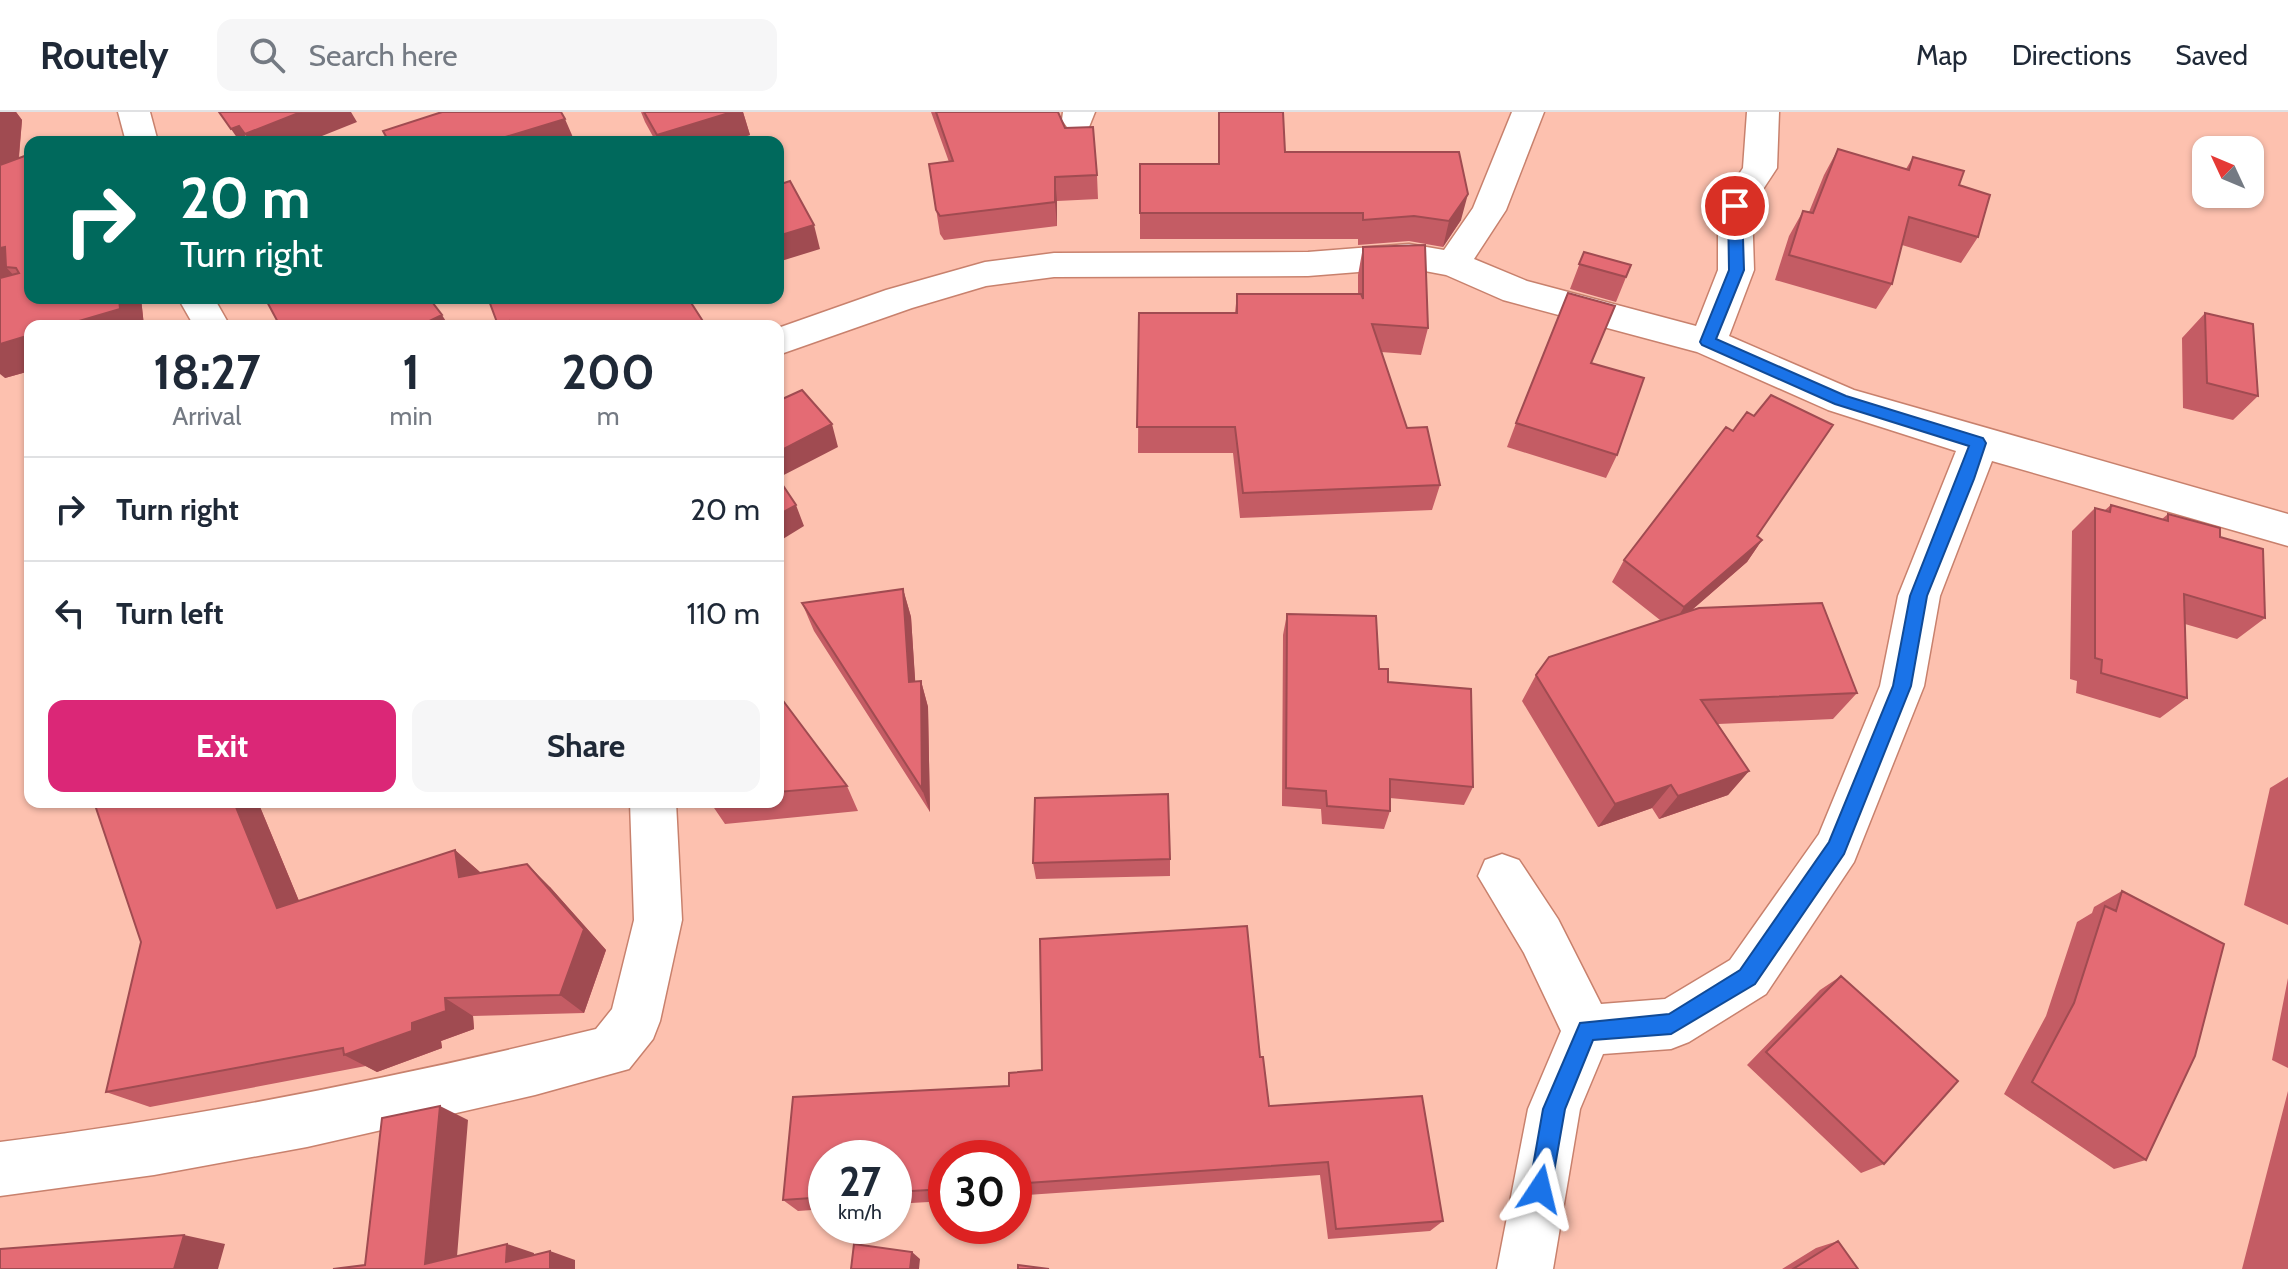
<!DOCTYPE html>
<html lang="en">
<head>
<meta charset="utf-8">
<style>
  body { margin:0; font-family:Cabin,sans-serif; background:#f6f6f7; color:#1f2937; height:100vh; display:flex; flex-direction:column; font-size:30px; white-space:nowrap }
  * { box-sizing:border-box; margin:0 }
  p { font-size:26px; color:#747a83 }
  .icon { flex:none; width:44px; height:44px; fill:none; stroke:currentColor; stroke-width:2; stroke-linecap:round; stroke-linejoin:round }
  .map { position:relative; flex:1; overflow:hidden }
  .panel { position:absolute; left:24px; top:208px; width:760px; height:488px; display:flex; flex-direction:column; background:#fff; border-radius:16px; box-shadow:0 2px 6px #0004 }
  .panel>* { flex:none }
  .guide { position:absolute; left:24px; top:24px; width:760px; height:168px; border-radius:16px; box-shadow:0 2px 6px #0004; background:#00695c; color:#fff; overflow:hidden }
  .needle { width:52px; rotate:314deg }
  .fabs { position:absolute; left:2192px; top:24px; display:grid; gap:16px }
  .fabs a { display:grid; place-items:center; width:72px; height:72px; border-radius:16px; background:#fff; box-shadow:0 2px 6px #0004; font-size:40px }
  .speed { position:absolute; left:808px; top:1028px; display:flex; gap:16px; font-size:40px; font-weight:700; text-align:center }
  .speed>* { display:grid; place-content:center; width:104px; height:104px; border-radius:50%; background:#fff; box-shadow:0 2px 6px #0004; line-height:1 }
  .speed small { font-size:20px; font-weight:400 }
  .speed .limit { border:12px solid #d22; background:#fff; color:#111 }
  .pin { position:absolute; display:grid; place-items:center; width:68px; height:68px; color:#fff; margin:-34px; border:4px solid #fff; border-radius:50%; box-shadow:0 2px 8px #0007 }
  .me { position:absolute; width:88px; margin:-44px; rotate:10deg; stroke-linejoin:round; filter:drop-shadow(0 0 6px #0008) }
  .turn { display:flex; align-items:center; gap:28px; height:168px; padding:0 24px; font-size:36px }
  .turn .icon { width:104px; height:104px; stroke-width:2.5 }
  .turn b { display:block; font-size:56px; line-height:68px }
  .eta { display:flex; justify-content:space-evenly; align-items:center; height:136px; text-align:center }
  .eta b { font-size:48px; font-weight:700; line-height:56px }
  .button { display:flex; gap:16px; margin-top:auto; padding:16px 24px }
  .button a { flex:1; height:92px; border-radius:16px; background:#db2777; color:#fff; font-size:32px; font-weight:700; line-height:92px; text-align:center }
  .button a+a { background:#f6f6f7; color:#1f2937 }
  ul { padding:0; list-style:none }
  li { display:flex; align-items:center; gap:24px; height:104px; padding:0 24px; border-top:2px solid #e0e1e3 }
  li div { flex:1 }
  li b { display:block; font-size:30px }
  li em { font-style:normal }
  header { display:flex; align-items:center; gap:48px; box-sizing:border-box; height:112px; padding:0 40px; background:#fff; border-bottom:2px solid #e0e1e3 }
  header strong { font-size:38px }
  nav { display:flex; gap:44px; margin-inline-start:auto; font-size:28px }
  .search { width:560px; height:72px; background:#f6f6f7; display:flex; align-items:center; gap:20px; box-sizing:border-box; padding:0 28px; border-radius:16px; color:#747a83; font-size:30px }
  .map>svg:first-child { display:block }
  .lines { fill:none; stroke-linecap:round; stroke-linejoin:round }
  .minor-casing { stroke:#c8816d; stroke-width:3 }
  .minor { fill:#fff; fill-rule:evenodd }
  .wall { fill:#c45c64 }
  .shaded-wall { fill:#a04b51 }
  .building { fill:#e46b74; stroke:#a04b51; stroke-width:2 }
  .route { fill:#1a73e8; stroke:#114b97; stroke-width:2 }
</style>
</head>
<body>
<header>
<strong>Routely</strong>
<div class="search"><svg class="icon" aria-label="search" viewBox="0 0 24 24"><circle cx="10" cy="10" r="6"/><path d="M15 15l6 6"/></svg>Search here</div>
<nav><a>Map</a><a>Directions</a><a>Saved</a></nav>
</header>
<div class="map">
<svg width="2288" height="1157" viewBox="0 0 2288 1157">
  <rect width="100%" height="100%" fill="#fdc1af"/>
  <g class="lines">
    <g class="minor-casing">
      <path id="minor" d="M 118,0 L 150,0 L 158,30 L 126,30 Z
        M 1063,0 L 1095,0 L 1089,15 L 1078,18 L 1067,15 L 1062,8 Z
        M 1512,0 L 1544,0 L 1506,98 L 1474,147 L 1527,169 L 1696,214 L 1718,158 L 1718,94 L 1743,56 L 1747,0 L 1779,0 L 1777,56 L 1752,94 L 1754,158 L 1729,224 L 1854,278 L 2288,402 L 2288,434 L 1992,349 L 1940,484 L 1924,574 L 1854,750 L 1766,882 L 1689,930 L 1671,937 L 1603,942 L 1580,997 L 1553,1157 L 1497,1157 L 1528,997 L 1561,919 L 1524,841 L 1478,764 L 1485,748 L 1502,742 L 1519,748 L 1558,807 L 1601,892 L 1665,887 L 1730,848 L 1819,722 L 1880,574 L 1898,484 L 1956,339 L 1828,298 L 1697,240 L 1503,188 L 1446,163 L 1409,156 L 1308,164 L 1054,165 L 986,174 L 912,196 L 778,243 L 778,216 L 886,178 L 985,150 L 1054,141 L 1308,140 L 1409,132 L 1444,138 L 1473,96 Z
        M 178,186 L 214,186 L 230,214 L 194,214 Z
        M 630,690 L 676,690 L 682,808 L 660,909 L 653,927 L 629,957 L 535,983 L 307,1035 L 154,1063 L 0,1084 L 0,1030 C 201,1005 399,965 596,917 L 612,897 L 634,808 Z"/>
    </g>
    <use href="#minor" class="minor"/>
  </g>
  <path class="wall" d="M 0,0 L 16,0 L 22,8 L 19,46 L 141,186 L 144,214 L 30,214 L 30,259 L 5,266 Z
    M 641,0 L 743,0 L 750,23 L 727,30 L 656,30 L 645,10 Z
    M 931,0 L 1058,0 L 1065,16 L 1097,63 L 1098,87 L 1057,89 L 1057,114 L 944,128 L 940,122 L 929,52 L 949,50 Z
    M 1218,0 L 1283,0 L 1285,40 L 1461,108 L 1443,135 L 1409,129 L 1358,133 L 1358,127 L 1140,127 L 1140,52 L 1218,52 Z
    M 1838,37 L 1906,57 L 1913,45 L 1959,73 L 1978,125 L 1961,151 L 1902,133 L 1892,172 L 1876,197 L 1775,168 L 1789,124 L 1803,99 L 1809,100 L 1824,63 Z
    M 1363,135 L 1428,216 L 1421,243 L 1381,240 L 1407,316 L 1440,373 L 1432,398 L 1240,406 L 1233,341 L 1138,341 L 1139,201 L 1235,201 L 1237,182 L 1358,182 L 1358,163 Z
    M 1584,140 L 1631,153 L 1616,190 L 1570,177 Z
    M 2205,201 L 2258,284 L 2233,308 L 2183,296 L 2182,226 Z
    M 1591,251 L 1617,343 L 1606,366 L 1507,335 L 1516,311 Z
    M 2111,393 L 2162,407 L 2168,402 L 2220,425 L 2265,506 L 2237,527 L 2185,512 L 2187,586 L 2160,606 L 2076,581 L 2077,569 L 2070,567 L 2072,419 L 2095,396 L 2105,398 Z
    M 1757,424 L 1762,428 L 1747,450 L 1692,498 L 1857,581 L 1833,607 L 1718,612 L 1749,659 L 1728,683 L 1659,707 L 1652,696 L 1598,715 L 1522,589 L 1536,563 L 1660,508 L 1612,470 L 1624,448 Z
    M 903,477 L 911,505 L 915,569 L 921,569 L 928,595 L 930,700 L 814,519 L 802,491 Z
    M 1287,502 L 1379,557 L 1388,570 L 1473,675 L 1464,693 L 1390,686 L 1390,699 L 1384,717 L 1322,712 L 1321,697 L 1282,694 L 1283,523 Z
    M 778,582 L 847,674 L 858,699 L 725,712 L 710,690 L 778,690 Z
    M 2288,665 L 2288,813 L 2244,793 L 2270,676 Z
    M 258,690 L 299,789 L 455,738 L 481,761 L 550,775 L 606,838 L 584,901 L 473,904 L 474,917 L 441,929 L 442,936 L 377,960 L 366,954 L 150,995 L 106,980 L 141,830 Z
    M 1170,747 L 1170,764 L 1036,767 L 1033,751 Z
    M 2122,779 L 2146,1048 L 2114,1057 L 2004,982 L 2046,904 L 2077,810 L 2092,801 L 2094,795 Z
    M 1247,814 L 1260,945 L 1263,945 L 1269,994 L 1422,984 L 1443,1109 L 1430,1119 L 1328,1127 L 1320,1063 L 1014,1084 L 1014,1046 L 946,1046 L 946,1089 L 894,1092 L 894,1046 L 826,1046 L 826,1097 L 798,1099 L 783,1088 L 793,985 L 1009,974 L 1009,961 L 1042,958 L 1040,827 Z
    M 1841,864 L 1884,1052 L 1861,1061 L 1747,953 L 1820,878 Z
    M 2288,866 L 2288,956 L 2272,948 Z
    M 2288,979 L 2288,1157 L 2242,1157 Z
    M 1838,1129 L 1858,1157 L 1782,1157 L 1816,1136 Z"/>
  <path class="shaded-wall" d="M 0,0 L 16,0 L 22,8 L 15,86 L 0,70 Z
    M 301,0 L 351,0 L 357,10 L 307,30 L 250,30 L 245,22 Z
    M 732,0 L 743,0 L 750,23 L 727,30 L 659,30 L 657,23 Z
    M 565,7 L 575,30 L 489,30 Z
    M 239,14 L 250,30 L 240,30 L 231,17 Z
    M 1055,65 L 1057,89 L 1057,114 L 1055,90 Z
    M 1468,82 L 1461,108 L 1443,135 L 1449,109 Z
    M 814,113 L 820,137 L 778,150 L 778,124 Z
    M 5,135 L 16,156 L 6,155 L 17,167 L 0,168 L 0,136 Z
    M 119,186 L 141,186 L 144,214 L 62,214 Z
    M 442,203 L 449,214 L 419,214 Z
    M 509,209 L 512,214 L 499,214 L 498,213 Z
    M 30,223 L 30,259 L 5,266 L 0,262 L 0,232 Z
    M 832,312 L 838,335 L 778,366 L 778,340 Z
    M 796,393 L 804,414 L 778,430 L 778,403 Z
    M 1762,428 L 1747,450 L 1671,516 L 1684,495 Z
    M 903,477 L 911,505 L 917,596 L 909,570 Z
    M 921,569 L 928,595 L 930,700 L 922,677 Z
    M 1749,659 L 1728,683 L 1659,707 L 1678,684 Z
    M 1671,673 L 1652,696 L 1598,715 L 1615,692 Z
    M 234,690 L 258,690 L 311,818 L 277,796 Z
    M 455,738 L 481,761 L 459,765 Z
    M 527,752 L 550,775 L 606,838 L 584,901 L 560,883 Z
    M 445,886 L 473,904 L 474,917 L 441,929 L 442,936 L 377,960 L 344,943 L 412,911 Z
    M 440,994 L 468,1008 L 456,1157 L 425,1152 Z
    M 184,1123 L 225,1132 L 218,1157 L 174,1157 Z
    M 507,1132 L 534,1141 L 533,1157 L 506,1150 Z
    M 550,1139 L 575,1148 L 575,1157 L 550,1157 Z
    M 912,1140 L 920,1147 L 919,1157 L 910,1157 Z"/>
  <path class="building" d="M 219,0 L 301,0 L 245,22 L 239,14 L 231,17 Z
    M 442,0 L 561,0 L 565,7 L 489,30 L 389,30 L 383,19 Z
    M 644,0 L 732,0 L 657,23 Z
    M 936,0 L 1058,0 L 1065,16 L 1093,15 L 1097,63 L 1055,65 L 1055,90 L 940,104 L 936,98 L 929,52 L 953,49 Z
    M 1219,0 L 1283,0 L 1285,40 L 1459,40 L 1468,82 L 1449,109 L 1414,104 L 1363,108 L 1363,101 L 1140,101 L 1140,52 L 1219,52 Z
    M 1838,37 L 1909,58 L 1913,45 L 1964,59 L 1959,73 L 1990,83 L 1978,125 L 1909,105 L 1892,172 L 1789,143 L 1803,99 L 1813,101 Z
    M 30,42 L 30,186 L 119,186 L 120,197 L 62,214 L 30,214 L 30,223 L 0,232 L 0,166 L 19,161 L 16,156 L 6,155 L 5,135 L 0,136 L 0,53 Z
    M 790,69 L 814,113 L 778,124 L 778,73 Z
    M 1425,133 L 1428,216 L 1372,212 L 1407,316 L 1427,315 L 1440,373 L 1243,381 L 1235,315 L 1137,315 L 1139,201 L 1237,201 L 1237,182 L 1361,182 L 1363,187 L 1363,135 Z
    M 1584,140 L 1631,153 L 1626,165 L 1579,152 Z
    M 1568,181 L 1615,194 L 1591,251 L 1644,266 L 1617,343 L 1516,311 Z
    M 265,186 L 429,186 L 442,203 L 419,214 L 280,214 Z
    M 488,186 L 688,186 L 706,214 L 511,214 L 509,209 L 498,213 Z
    M 2205,201 L 2253,212 L 2258,284 L 2207,271 Z
    M 802,278 L 832,312 L 778,340 L 778,289 Z
    M 1771,283 L 1833,313 L 1757,424 L 1762,428 L 1684,495 L 1624,448 L 1726,315 L 1733,319 L 1747,300 L 1754,304 Z
    M 778,366 L 796,393 L 778,403 Z
    M 2111,393 L 2168,409 L 2168,402 L 2220,416 L 2220,425 L 2263,437 L 2265,506 L 2184,482 L 2187,586 L 2101,561 L 2102,548 L 2095,546 L 2095,396 L 2110,400 Z
    M 903,477 L 909,570 L 921,569 L 922,677 L 802,491 Z
    M 1822,491 L 1857,581 L 1701,588 L 1749,659 L 1678,684 L 1671,673 L 1615,692 L 1536,563 L 1549,545 L 1699,496 Z
    M 1287,502 L 1376,504 L 1379,557 L 1388,557 L 1388,570 L 1471,577 L 1473,675 L 1390,667 L 1390,699 L 1327,694 L 1326,679 L 1286,676 Z
    M 778,582 L 847,674 L 778,680 Z
    M 1168,682 L 1170,747 L 1033,751 L 1035,686 Z
    M 94,690 L 234,690 L 277,796 L 455,738 L 459,765 L 527,752 L 584,817 L 560,883 L 445,886 L 446,899 L 412,911 L 412,919 L 344,943 L 343,936 L 106,980 L 141,830 Z
    M 2122,779 L 2224,832 L 2195,944 L 2146,1048 L 2032,970 L 2074,891 L 2105,794 L 2116,799 Z
    M 1247,814 L 1260,945 L 1263,945 L 1269,994 L 1422,984 L 1443,1109 L 1336,1117 L 1328,1050 L 1014,1072 L 1014,1046 L 946,1046 L 946,1077 L 894,1080 L 894,1046 L 826,1046 L 826,1085 L 783,1088 L 793,985 L 1009,974 L 1009,961 L 1042,958 L 1040,827 Z
    M 1841,864 L 1958,969 L 1884,1052 L 1766,940 Z
    M 440,994 L 425,1152 L 507,1132 L 506,1150 L 550,1139 L 550,1157 L 333,1157 L 365,1153 L 382,1006 Z
    M 184,1123 L 174,1157 L 0,1157 L 0,1137 Z
    M 1838,1129 L 1858,1157 L 1793,1157 Z
    M 854,1132 L 912,1140 L 910,1157 L 851,1157 Z
    M 1018,1153 L 1049,1157 L 1018,1157 Z"/>
  <path class="route" d="M 1735,90 L 1742,94 L 1744,158 L 1716,227 L 1846,284 L 1983,326 L 1986,331 L 1974,367 L 1927,484 L 1911,574 L 1844,742 L 1755,872 L 1671,922 L 1593,928 L 1565,997 L 1551,1077 L 1548,1085 L 1540,1088 L 1532,1085 L 1529,1077 L 1543,997 L 1580,911 L 1669,902 L 1740,858 L 1829,730 L 1893,574 L 1910,484 L 1969,334 L 1835,292 L 1702,233 L 1700,230 L 1729,158 L 1728,94 Z"/>
</svg>
<div class="fabs">
<a><svg class="needle" viewBox="-14 -14 28 28"><path d="M0-13l5 13h-10z" fill="#e53935"/><path d="M0 13l5-13h-10z" fill="#747a83"/></svg></a>
</div>
<div class="speed"><div>27<small>km/h</small></div><div class="limit">30</div></div>
<div class="pin" style="left:1735px;top:94px;background:#d93025"><svg class="icon" aria-label="arrive" viewBox="0 0 24 24"><path d="M6 21V4h12l-3 4 3 4H6"/></svg></div>
<svg class="me" style="left:1540px;top:1077px" viewBox="-20 -20 40 40"><path d="M0-17L14 15 0 8-14 15z" fill="#1a73e8" stroke="#fff" stroke-width="4"/></svg>
<div class="guide">
<div class="turn"><svg class="icon" aria-label="right" viewBox="0 0 24 24"><path d="M7 20v-9h11M14 6l5 5-5 5"/></svg><div><b>20 m</b>Turn right</div></div>
</div>
<section class="panel">
<div class="eta">
<div><b>18:27</b><p>Arrival</p></div>
<div><b>1</b><p>min</p></div>
<div><b>200</b><p>m</p></div>
</div>
<ul>
<li><svg class="icon" aria-label="right" viewBox="0 0 24 24"><path d="M7 20v-9h11M14 6l5 5-5 5"/></svg><div><b>Turn right</b></div><em>20 m</em></li>
<li><svg class="icon" aria-label="left" viewBox="0 0 24 24"><path d="M17 20v-9H6M10 6l-5 5 5 5"/></svg><div><b>Turn left</b></div><em>110 m</em></li>
</ul>
<div class="button"><a>Exit</a><a>Share</a></div>
</section>
</div>
</body>
</html>
